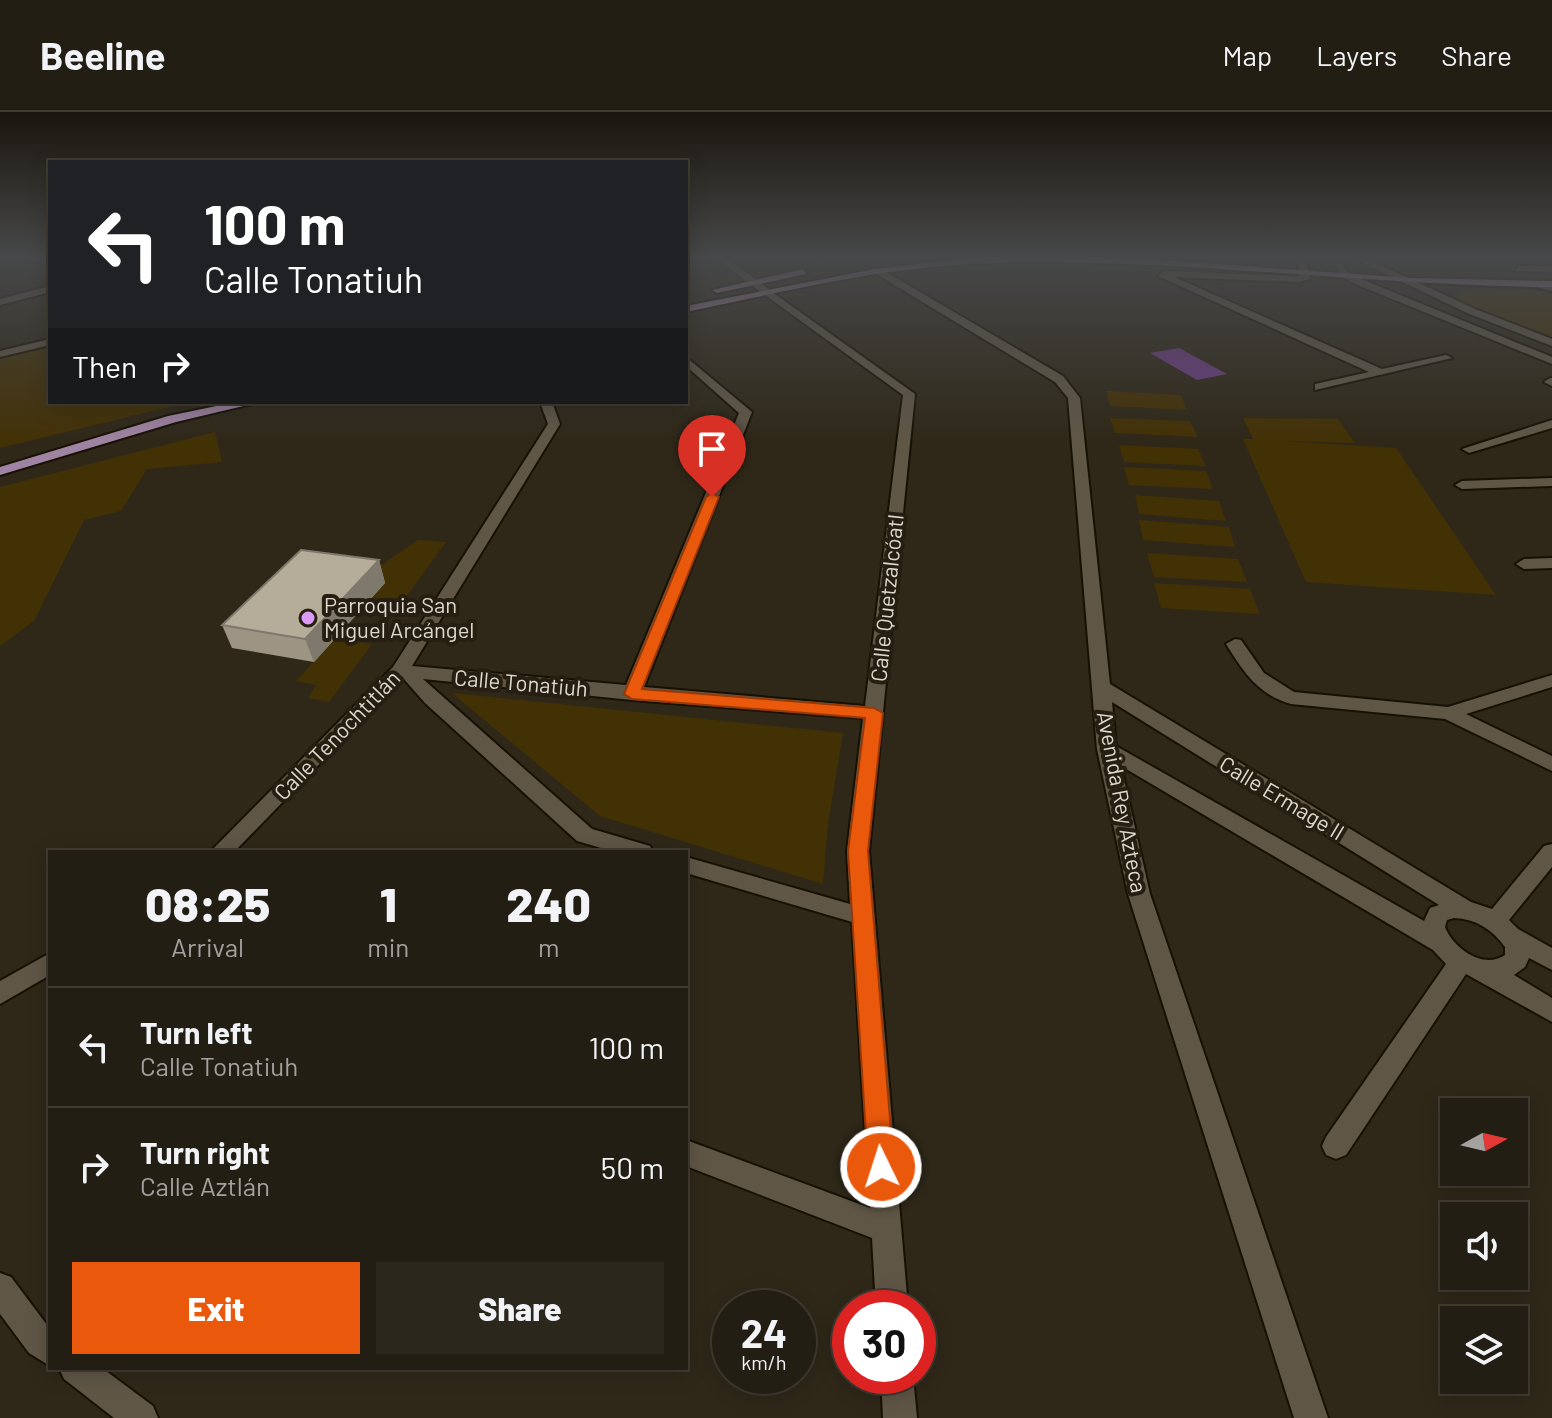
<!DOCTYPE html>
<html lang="en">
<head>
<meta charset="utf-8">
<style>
  body { margin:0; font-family:Barlow,sans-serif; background:#2b271c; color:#f1f3f6; height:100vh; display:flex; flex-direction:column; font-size:30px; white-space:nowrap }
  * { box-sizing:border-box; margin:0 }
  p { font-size:26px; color:#a3a2a0 }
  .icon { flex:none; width:44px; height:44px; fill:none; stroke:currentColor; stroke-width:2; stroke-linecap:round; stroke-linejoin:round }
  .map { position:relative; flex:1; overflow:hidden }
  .panel { position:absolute; left:48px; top:738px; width:640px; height:520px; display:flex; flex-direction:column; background:#231e13; border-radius:0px; box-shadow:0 4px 20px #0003,0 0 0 2px #403c33 }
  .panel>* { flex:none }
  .hud { position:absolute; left:48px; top:48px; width:640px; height:244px; border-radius:0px; box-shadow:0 4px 20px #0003,0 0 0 2px #403c33; background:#202124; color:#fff; overflow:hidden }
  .needle { width:52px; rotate:82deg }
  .buttons { position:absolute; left:1440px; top:986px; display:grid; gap:16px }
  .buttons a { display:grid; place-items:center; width:88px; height:88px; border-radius:0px; background:#231e13; box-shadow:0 4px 20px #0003,0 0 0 2px #403c33; font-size:40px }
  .speed { position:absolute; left:712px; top:1178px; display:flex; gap:16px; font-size:40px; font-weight:700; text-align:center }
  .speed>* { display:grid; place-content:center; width:104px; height:104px; border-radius:50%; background:#231e13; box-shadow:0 4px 20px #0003,0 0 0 2px #403c33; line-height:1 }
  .speed small { font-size:20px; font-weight:400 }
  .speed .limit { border:12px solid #d22; background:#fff; color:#111 }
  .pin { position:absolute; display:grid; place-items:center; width:68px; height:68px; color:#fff; margin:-82px -34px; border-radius:50% 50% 50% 0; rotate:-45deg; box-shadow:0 0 8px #0007 }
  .pin .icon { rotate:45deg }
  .me { position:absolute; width:88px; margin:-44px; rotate:356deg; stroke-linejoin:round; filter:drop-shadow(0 0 6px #0008) }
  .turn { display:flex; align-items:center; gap:28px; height:168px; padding:0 24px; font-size:36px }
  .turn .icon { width:104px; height:104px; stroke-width:2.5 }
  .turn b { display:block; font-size:56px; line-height:68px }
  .then { display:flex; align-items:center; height:76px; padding:0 24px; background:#0003; gap:16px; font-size:30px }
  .eta { display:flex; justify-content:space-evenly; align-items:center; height:136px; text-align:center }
  .eta b { font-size:48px; font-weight:800; line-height:56px }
  .action { display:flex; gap:16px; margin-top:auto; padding:16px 24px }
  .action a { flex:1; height:92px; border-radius:0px; background:#ea580c; color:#fff; font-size:32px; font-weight:800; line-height:92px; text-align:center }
  .action a+a { background:#2b271c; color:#f1f3f6 }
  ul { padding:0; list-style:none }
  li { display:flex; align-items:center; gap:24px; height:120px; padding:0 24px; border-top:2px solid #403c33 }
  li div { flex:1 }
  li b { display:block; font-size:30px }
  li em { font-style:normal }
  header { display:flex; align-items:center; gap:48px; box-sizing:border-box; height:112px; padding:0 40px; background:#231e13; border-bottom:2px solid #403c33 }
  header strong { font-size:38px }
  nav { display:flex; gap:44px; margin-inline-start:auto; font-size:28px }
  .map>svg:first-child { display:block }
  .green { fill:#433106 }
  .water { fill:#6b3c81 }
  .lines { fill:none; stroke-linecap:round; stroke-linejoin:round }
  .minor-casing { stroke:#171104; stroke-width:4 }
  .tertiary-casing { stroke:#171104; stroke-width:4 }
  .primary-casing { stroke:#171104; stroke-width:4 }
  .minor { fill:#5f5646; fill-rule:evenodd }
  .tertiary { fill:#5f5646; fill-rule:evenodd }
  .primary { fill:#9f83a2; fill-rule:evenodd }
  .wall { fill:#9d9484 }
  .shaded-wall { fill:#7f786c }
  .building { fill:#b6ac9a; stroke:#7f786c; stroke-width:2 }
  .route { fill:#ea580c; stroke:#983908; stroke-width:2 }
  .poi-dot { fill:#d99af8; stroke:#261e10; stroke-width:3 }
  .labels { text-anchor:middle; stroke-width:8; stroke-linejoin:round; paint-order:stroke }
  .street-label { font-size:22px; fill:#ddd9cf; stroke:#261e10 }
  .poi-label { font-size:22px; fill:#ddd9cf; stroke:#261e10; text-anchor:start }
</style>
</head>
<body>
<header>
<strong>Beeline</strong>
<nav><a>Map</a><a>Layers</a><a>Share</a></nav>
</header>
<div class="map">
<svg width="1552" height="1306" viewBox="0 0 1552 1306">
  <rect width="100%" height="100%" fill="#2f2819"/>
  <path class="green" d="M 1472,178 L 1552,180 L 1552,226 L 1547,227 L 1465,195 L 1455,184 Z
    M 50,232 L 50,290 L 190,290 L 0,336 L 0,247 Z
    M 1106,279 L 1181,283 L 1187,298 L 1110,294 Z
    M 1110,306 L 1190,309 L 1198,325 L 1115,321 Z
    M 1243,306 L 1338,307 L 1355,331 L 1282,329 L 1396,336 L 1496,483 L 1306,470 L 1243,327 L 1253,327 Z
    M 215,320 L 222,350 L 147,357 L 121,399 L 84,408 L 34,509 L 0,534 L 0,375 Z
    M 1119,333 L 1198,337 L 1206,354 L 1124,350 Z
    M 1124,355 L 1206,359 L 1213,377 L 1129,373 Z
    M 1135,383 L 1219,389 L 1226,409 L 1139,402 Z
    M 1139,408 L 1229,415 L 1235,435 L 1143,428 Z
    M 418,428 L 446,430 L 403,489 L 372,485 L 385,471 L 378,464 L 380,454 Z
    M 1147,441 L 1238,447 L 1247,470 L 1154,465 Z
    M 1154,471 L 1250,477 L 1260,502 L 1161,496 Z
    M 334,527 L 372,532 L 329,590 L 308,586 L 316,573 L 296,569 Z
    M 452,581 L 843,621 L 828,712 L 823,772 L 600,704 Z"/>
  <path class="water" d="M 1179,236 L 1227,262 L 1197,268 L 1150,241 Z"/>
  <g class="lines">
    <g class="minor-casing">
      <path id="minor" d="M 25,146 L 50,147 L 50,153 L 27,148 Z
        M 827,146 L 816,150 L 811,147 L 812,146 Z
        M 1352,146 L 1365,146 L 1475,197 L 1552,227 L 1552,234 L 1467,201 Z
        M 1299,150 L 1307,152 L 1310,167 L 1300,170 L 1174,165 L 1382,257 L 1446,243 L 1452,246 L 1315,278 L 1315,272 L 1369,260 L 1158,164 L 1165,159 L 1299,164 Z
        M 1336,152 L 1342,152 L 1349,161 L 1361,167 L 1552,245 L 1552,252 L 1353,171 L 1342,165 Z
        M 1518,154 L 1552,154 L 1552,160 L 1515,159 Z
        M 873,156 L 879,156 L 1063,264 L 1080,286 L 1110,572 L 1471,790 L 1492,797 L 1544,734 L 1552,732 L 1552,755 L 1509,808 L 1518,817 L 1552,836 L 1552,858 L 1529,846 L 1525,855 L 1514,863 L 1552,886 L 1552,910 L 1466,862 L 1346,1043 L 1336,1047 L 1326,1043 L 1322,1034 L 1326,1025 L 1446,852 L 1433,838 L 1121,654 L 1150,782 L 1328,1306 L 1294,1306 L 1128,782 L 1097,637 L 1068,286 L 1055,270 L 873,160 ZM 1112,590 L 1439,793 L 1430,796 L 1424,809 L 1116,634 ZM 1454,806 C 1476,807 1492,817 1505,835 L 1505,843 C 1483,858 1453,836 1445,815 L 1447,808 Z
        M 1540,170 L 1552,173 L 1552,179 L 1536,175 L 1536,171 Z
        M 50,174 L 50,180 L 0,193 L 0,187 Z
        M 769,178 L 915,282 L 869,739 L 908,1196 L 876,1196 L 872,1126 L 686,1054 L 686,1028 L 870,1096 L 852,810 L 686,761 L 686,745 L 850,792 L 847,739 L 863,606 L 632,588 L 423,567 L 592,717 L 650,734 L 653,740 L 615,740 L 577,729 L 425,591 L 403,566 L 234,740 L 210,740 L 393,555 L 548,312 L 540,290 L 552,290 L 560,312 L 412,554 L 626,573 L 739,301 L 686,254 L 686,245 L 752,300 L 644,575 L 865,594 L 903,283 L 765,183 L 764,181 Z
        M 50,227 L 50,233 L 0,245 L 0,239 Z
        M 1550,266 L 1552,266 L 1552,274 L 1544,270 Z
        M 1552,308 L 1552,316 L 1469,341 L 1462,337 Z
        M 1552,366 L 1552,374 L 1462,377 L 1455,373 L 1462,369 Z
        M 1552,446 L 1552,456 L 1524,457 L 1516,452 L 1524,447 Z
        M 1235,527 L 1241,528 L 1264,561 L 1294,580 L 1448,595 L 1552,563 L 1552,575 L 1466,602 L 1552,644 L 1552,659 L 1445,607 L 1291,592 C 1258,583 1243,559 1226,532 Z
        M 50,841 L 50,863 L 0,892 L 0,869 Z
        M 0,1161 L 11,1165 L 50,1217 L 50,1254 L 29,1241 L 0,1202 Z
        M 59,1256 L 102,1256 L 153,1294 L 158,1306 L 114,1306 L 64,1267 Z
        M 881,1264 L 913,1264 L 917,1306 L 883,1306 Z"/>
    </g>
    <g class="tertiary-casing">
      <path id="tertiary" d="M 715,146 L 727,146 L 774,181 L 765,183 Z"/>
    </g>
    <g class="primary-casing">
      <path id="primary" d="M 969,146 L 1131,146 L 1412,166 L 1552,169 L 1552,175 C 1365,174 1178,145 990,151 C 887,154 787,179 686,200 L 686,194 L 875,157 Z
        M 803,157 L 806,162 L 717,181 L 712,178 Z
        M 236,290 L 260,290 L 176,310 L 0,363 L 0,355 L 168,304 Z"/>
    </g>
    <use href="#minor" class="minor"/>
    <use href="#tertiary" class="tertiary"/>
    <use href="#primary" class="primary"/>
  </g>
  <path class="wall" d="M 379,448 L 385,471 L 314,550 L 232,536 L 222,513 Z"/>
  <path class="shaded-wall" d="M 379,448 L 385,471 L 314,550 L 305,527 Z"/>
  <path class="building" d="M 301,438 L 379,448 L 305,527 L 222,513 Z"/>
  <linearGradient id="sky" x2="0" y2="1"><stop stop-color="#1a160e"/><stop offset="0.44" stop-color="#474849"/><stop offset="1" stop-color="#474849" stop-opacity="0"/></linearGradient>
  <rect width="1552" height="329" fill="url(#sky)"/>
  <path class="route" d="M 712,381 L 719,385 L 642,577 L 874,596 L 883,601 L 868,739 L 894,1055 L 890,1063 L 881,1067 L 872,1063 L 868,1055 L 848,739 L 865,606 L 632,587 L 624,582 L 706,385 Z"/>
  <circle class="poi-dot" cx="308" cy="506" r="8"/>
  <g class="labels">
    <g class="street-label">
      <text transform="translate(887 486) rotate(-84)" y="8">Calle Quetzalcóatl</text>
      <text transform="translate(521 571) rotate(5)" y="8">Calle Tonatiuh</text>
      <text transform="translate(337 623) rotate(-46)" y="8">Calle Tenochtitlán</text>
      <text transform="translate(1282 686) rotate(31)" y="8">Calle Ermage II</text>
      <text transform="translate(1122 690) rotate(79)" y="8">Avenida Rey Azteca</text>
    </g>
    <g class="poi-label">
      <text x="324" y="501">Parroquia San<tspan x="324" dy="25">Miguel Arcángel</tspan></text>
    </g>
  </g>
</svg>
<div class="buttons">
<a><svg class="needle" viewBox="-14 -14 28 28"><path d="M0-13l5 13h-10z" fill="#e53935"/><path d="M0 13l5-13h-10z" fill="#a3a2a0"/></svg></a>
<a><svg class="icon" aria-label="sound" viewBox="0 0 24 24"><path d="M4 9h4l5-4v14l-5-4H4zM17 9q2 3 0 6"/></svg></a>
<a><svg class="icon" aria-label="layers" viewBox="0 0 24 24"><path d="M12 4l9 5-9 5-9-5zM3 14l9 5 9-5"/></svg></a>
</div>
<div class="speed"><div>24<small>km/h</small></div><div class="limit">30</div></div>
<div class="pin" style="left:712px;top:385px;background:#d93025"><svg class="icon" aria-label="arrive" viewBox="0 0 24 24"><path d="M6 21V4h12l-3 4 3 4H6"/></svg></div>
<svg class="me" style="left:881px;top:1055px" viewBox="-20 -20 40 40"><circle r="17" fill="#ea580c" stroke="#fff" stroke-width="3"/><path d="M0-11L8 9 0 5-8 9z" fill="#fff"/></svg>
<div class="hud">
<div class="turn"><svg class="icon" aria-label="left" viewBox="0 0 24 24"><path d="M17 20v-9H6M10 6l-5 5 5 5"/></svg><div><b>100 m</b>Calle Tonatiuh</div></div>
<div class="then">Then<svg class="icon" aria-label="right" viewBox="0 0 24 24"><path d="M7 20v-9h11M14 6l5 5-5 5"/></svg></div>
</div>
<section class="panel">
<div class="eta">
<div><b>08:25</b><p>Arrival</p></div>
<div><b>1</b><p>min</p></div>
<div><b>240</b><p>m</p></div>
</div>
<ul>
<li><svg class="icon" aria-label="left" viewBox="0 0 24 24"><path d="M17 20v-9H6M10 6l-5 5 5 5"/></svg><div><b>Turn left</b><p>Calle Tonatiuh</p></div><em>100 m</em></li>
<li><svg class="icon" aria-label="right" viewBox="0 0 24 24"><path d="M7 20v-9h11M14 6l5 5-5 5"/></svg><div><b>Turn right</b><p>Calle Aztlán</p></div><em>50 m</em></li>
</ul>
<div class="action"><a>Exit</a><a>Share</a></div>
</section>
</div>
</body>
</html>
